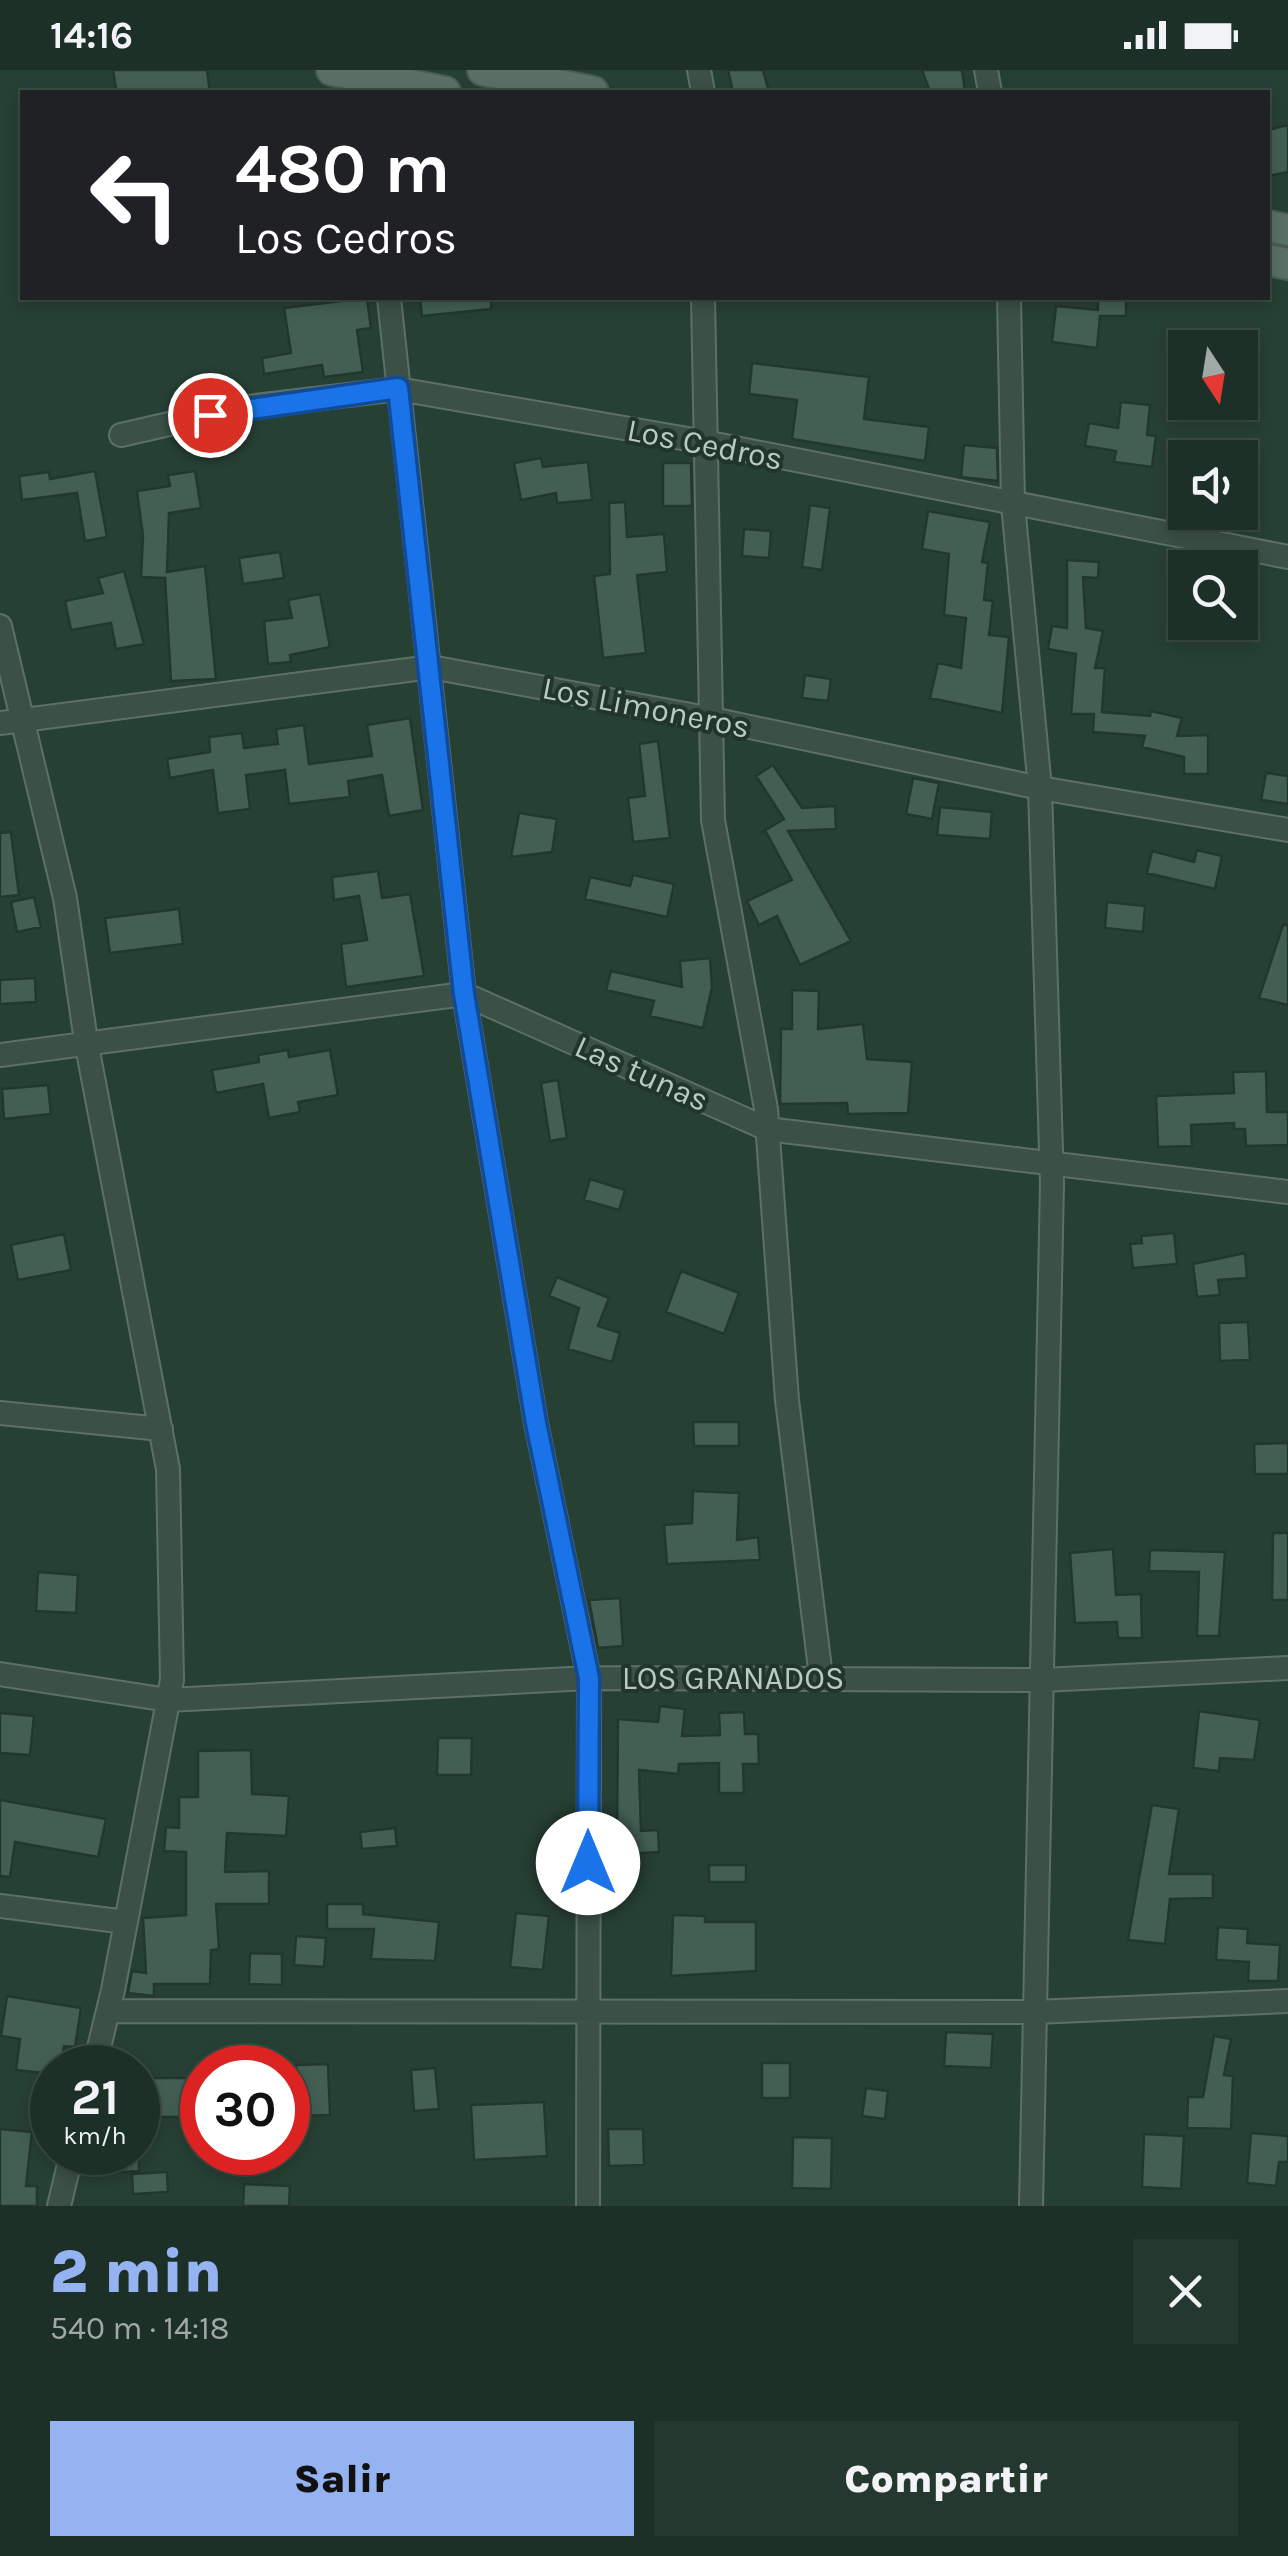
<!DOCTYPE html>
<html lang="es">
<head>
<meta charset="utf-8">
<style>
  body { margin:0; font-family:Karla,sans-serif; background:#25382f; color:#f1f3f6; height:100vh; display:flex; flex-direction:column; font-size:38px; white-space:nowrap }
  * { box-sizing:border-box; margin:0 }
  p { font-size:32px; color:#a0a9a7 }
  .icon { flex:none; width:55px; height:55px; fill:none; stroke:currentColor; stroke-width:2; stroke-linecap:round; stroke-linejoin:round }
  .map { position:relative; height:2136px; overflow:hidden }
  .panel { display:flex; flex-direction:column; background:#1d3027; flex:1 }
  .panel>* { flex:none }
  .top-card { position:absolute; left:20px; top:20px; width:1250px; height:210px; border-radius:0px; box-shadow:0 5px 15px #0003,0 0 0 2px #3b4b44; background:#202124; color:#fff; overflow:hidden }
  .needle { width:65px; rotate:168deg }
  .buttons { position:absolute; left:1168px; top:260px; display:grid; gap:20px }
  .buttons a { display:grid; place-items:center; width:90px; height:90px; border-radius:0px; background:#1d3027; box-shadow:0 5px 15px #0003,0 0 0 2px #3b4b44; font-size:50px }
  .speed { position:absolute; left:30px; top:1975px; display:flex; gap:20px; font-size:50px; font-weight:700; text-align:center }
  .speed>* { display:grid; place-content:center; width:130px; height:130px; border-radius:50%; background:#1d3027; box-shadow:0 5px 15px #0003,0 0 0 2px #3b4b44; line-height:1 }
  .speed small { font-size:25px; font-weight:400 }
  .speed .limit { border:15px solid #d22; background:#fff; color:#111 }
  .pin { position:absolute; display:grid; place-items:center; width:85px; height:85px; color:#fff; margin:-42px; border:5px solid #fff; border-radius:50%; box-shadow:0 2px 10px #0007 }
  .me { position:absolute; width:110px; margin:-55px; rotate:0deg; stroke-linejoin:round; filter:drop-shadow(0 0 8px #0008) }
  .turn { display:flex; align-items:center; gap:35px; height:210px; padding:0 50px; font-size:45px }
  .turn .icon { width:130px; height:130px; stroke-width:2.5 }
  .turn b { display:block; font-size:70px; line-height:85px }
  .round { display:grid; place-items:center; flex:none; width:105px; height:105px; border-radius:0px; background:#25382f }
  .overview { display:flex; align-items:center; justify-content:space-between; height:170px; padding:0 50px }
  h1 { font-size:60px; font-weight:800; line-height:75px; color:#95b2f1 }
  .cta { display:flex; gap:20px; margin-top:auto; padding:20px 50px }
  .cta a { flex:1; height:115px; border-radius:0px; background:#95b2f1; color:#111; font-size:40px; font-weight:800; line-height:115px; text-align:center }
  .cta a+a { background:#25382f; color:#f1f3f6 }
  .status { display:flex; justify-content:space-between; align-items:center; height:70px; padding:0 50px; background:#1d3027; direction:ltr }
  .status svg { height:28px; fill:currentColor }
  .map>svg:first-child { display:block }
  .building { fill:#435f53; stroke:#22372d; stroke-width:2.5 }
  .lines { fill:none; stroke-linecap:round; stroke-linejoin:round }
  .minor-casing { stroke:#5c7067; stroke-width:26 }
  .major-casing { stroke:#485c52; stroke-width:34 }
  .minor { stroke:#3b5046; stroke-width:22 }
  .major { stroke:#597065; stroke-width:30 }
  .route-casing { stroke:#114b97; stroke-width:25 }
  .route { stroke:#1a73e8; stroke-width:18 }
  .labels { text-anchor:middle; stroke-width:8; stroke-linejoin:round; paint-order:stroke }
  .street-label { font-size:32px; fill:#b8cac2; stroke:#20352b }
</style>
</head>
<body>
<div class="status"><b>14:16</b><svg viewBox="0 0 49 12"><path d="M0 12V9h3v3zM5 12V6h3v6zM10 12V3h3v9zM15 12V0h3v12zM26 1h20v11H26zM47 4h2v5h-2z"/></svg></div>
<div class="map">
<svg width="1288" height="2136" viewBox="0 0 1288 2136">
  <rect width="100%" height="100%" fill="#274034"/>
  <path class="building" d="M 113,0 L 207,0 L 210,22 L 116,19 Z
    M 728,0 L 763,0 L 769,22 L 733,22 Z
    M 922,0 L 962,0 L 965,22 L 930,22 Z
    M 1288,55 L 1288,102 L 1268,106 L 1268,60 Z
    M 367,228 L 371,258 L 357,260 L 363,302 L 324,307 L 322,295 L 264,304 L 262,288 L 291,283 L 284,238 Z
    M 420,228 L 491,228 L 491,239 L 422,246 Z
    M 1098,228 L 1126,228 L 1126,246 L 1100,246 L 1097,278 L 1052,272 L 1056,236 L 1098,240 Z
    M 752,293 L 869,307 L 864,349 L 929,357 L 925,391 L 792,369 L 797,330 L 749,324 Z
    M 1121,332 L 1150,335 L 1147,365 L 1156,366 L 1152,397 L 1114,392 L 1116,381 L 1085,376 L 1089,353 L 1118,358 Z
    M 964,375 L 997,378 L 998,411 L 961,407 Z
    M 541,388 L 543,397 L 588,392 L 592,430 L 557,433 L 556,423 L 521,430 L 514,393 Z
    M 663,393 L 691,393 L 692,436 L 663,436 Z
    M 95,401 L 107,467 L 85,471 L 77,423 L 22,430 L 19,406 L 49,402 L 50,409 Z
    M 195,401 L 201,438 L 169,443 L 167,502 L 205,496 L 216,609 L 171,611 L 165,508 L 141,507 L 143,466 L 137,421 L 170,416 L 168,405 Z
    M 625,432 L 627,467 L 664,464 L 667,502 L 637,505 L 646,583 L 603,588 L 594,506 L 610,504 L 609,433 Z
    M 810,435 L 830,438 L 822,500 L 802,497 Z
    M 928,441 L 990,452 L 982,492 L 988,493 L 984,530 L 993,531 L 989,565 L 1009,567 L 1002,643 L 930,628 L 938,593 L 961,598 L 966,548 L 944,545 L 949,484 L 922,479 Z
    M 744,459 L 771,461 L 769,488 L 742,486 Z
    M 280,482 L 284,508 L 243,514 L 239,488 Z
    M 1067,490 L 1099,492 L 1098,508 L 1083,507 L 1086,558 L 1103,561 L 1095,598 L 1105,598 L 1102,642 L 1150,646 L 1151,641 L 1182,648 L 1177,666 L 1208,665 L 1208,704 L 1184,704 L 1184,687 L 1142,677 L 1145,666 L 1093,662 L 1094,644 L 1071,644 L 1076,584 L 1048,579 L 1052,556 L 1067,558 Z
    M 124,501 L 144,574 L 116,579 L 111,553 L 71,560 L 65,531 L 103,523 L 98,508 Z
    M 320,524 L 330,577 L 290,585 L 291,592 L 268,594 L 264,551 L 292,548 L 288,530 Z
    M 805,605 L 831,609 L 828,631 L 802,628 Z
    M 410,648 L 423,740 L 389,746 L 382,705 L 348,711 L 350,727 L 289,734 L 285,700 L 246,705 L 250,739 L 218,743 L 213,700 L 170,708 L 167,689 L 210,682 L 209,667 L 242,663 L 244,678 L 278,674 L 276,659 L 304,655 L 309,694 L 372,686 L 367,655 Z
    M 658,671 L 670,768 L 633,772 L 628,728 L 645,726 L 639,674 Z
    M 773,695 L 802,738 L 835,736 L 836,759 L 788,761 L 851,871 L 800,895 L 777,846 L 759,855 L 747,831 L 792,810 L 766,762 L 762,762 L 784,749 L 756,706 Z
    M 1266,703 L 1288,706 L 1288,734 L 1261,730 Z
    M 913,708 L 939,713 L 932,749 L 906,744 Z
    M 940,737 L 992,742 L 990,769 L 937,765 Z
    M 519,743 L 557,749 L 552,782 L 511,787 Z
    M 11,762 L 19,825 L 0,827 L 0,763 Z
    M 1197,780 L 1222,786 L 1215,819 L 1147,803 L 1152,781 L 1194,792 Z
    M 378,801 L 382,828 L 410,824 L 424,906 L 346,917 L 341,874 L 367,870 L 359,826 L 334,830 L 332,807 Z
    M 633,805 L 674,814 L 667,847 L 585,829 L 590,807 L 630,816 Z
    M 34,827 L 41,857 L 17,862 L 11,832 Z
    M 1107,832 L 1145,836 L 1143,862 L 1105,858 Z
    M 179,839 L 183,874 L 110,883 L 105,848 Z
    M 1283,855 L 1288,855 L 1288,935 L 1259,928 Z
    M 710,888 L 712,917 L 703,958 L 650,946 L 654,931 L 606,920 L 611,901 L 682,917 L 680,891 Z
    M 35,908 L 36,932 L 0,934 L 0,910 Z
    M 792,920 L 819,921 L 818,959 L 863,954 L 867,989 L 912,992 L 908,1043 L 848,1044 L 847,1033 L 780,1034 L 781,959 L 792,959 Z
    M 288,980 L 289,987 L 330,980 L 338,1025 L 298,1032 L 300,1042 L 269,1048 L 263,1014 L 216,1023 L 212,1000 L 259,992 L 258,985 Z
    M 1266,1001 L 1267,1042 L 1288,1042 L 1288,1075 L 1246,1076 L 1245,1059 L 1234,1059 L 1234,1053 L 1191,1055 L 1192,1076 L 1158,1077 L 1156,1026 L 1234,1023 L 1233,1002 Z
    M 558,1010 L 567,1068 L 550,1071 L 541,1013 Z
    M 48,1015 L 51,1044 L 4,1049 L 2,1019 Z
    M 590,1109 L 625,1120 L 619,1140 L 584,1130 Z
    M 1174,1163 L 1177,1194 L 1133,1198 L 1130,1174 L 1142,1173 L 1141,1166 Z
    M 64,1164 L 71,1200 L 18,1210 L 11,1175 Z
    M 1245,1183 L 1247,1208 L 1218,1210 L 1220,1225 L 1197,1227 L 1193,1194 Z
    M 681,1201 L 739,1223 L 724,1264 L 666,1242 Z
    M 557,1207 L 609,1228 L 598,1256 L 620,1263 L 612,1292 L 568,1279 L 579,1238 L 549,1226 Z
    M 1248,1252 L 1250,1290 L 1220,1291 L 1219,1253 Z
    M 693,1352 L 739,1352 L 739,1376 L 694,1376 Z
    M 1288,1373 L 1288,1404 L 1255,1404 L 1254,1374 Z
    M 693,1421 L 739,1423 L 737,1470 L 758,1467 L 760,1490 L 667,1494 L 664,1455 L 692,1453 Z
    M 1273,1463 L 1288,1463 L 1288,1530 L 1272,1530 Z
    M 1113,1479 L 1116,1525 L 1141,1524 L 1142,1568 L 1118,1568 L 1117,1552 L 1075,1553 L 1070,1483 Z
    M 1150,1480 L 1225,1482 L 1219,1566 L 1197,1566 L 1199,1502 L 1149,1501 Z
    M 38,1502 L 78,1505 L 76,1543 L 36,1541 Z
    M 620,1528 L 623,1576 L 598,1578 L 589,1530 Z
    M 660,1636 L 685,1639 L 682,1666 L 720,1665 L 719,1643 L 744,1642 L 745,1664 L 758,1664 L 759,1694 L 743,1694 L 744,1723 L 719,1723 L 719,1693 L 679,1694 L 678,1704 L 639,1700 L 641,1761 L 658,1760 L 659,1782 L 612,1785 L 610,1763 L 617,1762 L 618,1649 L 658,1652 Z
    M 1199,1641 L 1260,1650 L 1254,1690 L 1220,1688 L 1219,1701 L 1193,1698 Z
    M 0,1643 L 34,1646 L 30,1685 L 0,1683 Z
    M 438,1668 L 472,1668 L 471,1705 L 437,1705 Z
    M 251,1680 L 252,1724 L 289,1726 L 286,1766 L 227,1763 L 225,1802 L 269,1801 L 269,1834 L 216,1834 L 219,1879 L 211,1880 L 210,1914 L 154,1914 L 154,1926 L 128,1923 L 132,1901 L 146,1903 L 143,1848 L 186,1845 L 186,1782 L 164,1781 L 166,1757 L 179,1758 L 179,1727 L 198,1727 L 198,1681 Z
    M 0,1730 L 106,1749 L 98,1787 L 15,1772 L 10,1807 L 0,1806 Z
    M 1152,1735 L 1179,1739 L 1169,1804 L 1213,1804 L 1213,1828 L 1170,1829 L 1165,1874 L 1128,1870 Z
    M 395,1758 L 397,1776 L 362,1779 L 360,1762 Z
    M 709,1795 L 746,1795 L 746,1812 L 709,1812 Z
    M 327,1834 L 363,1834 L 363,1844 L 439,1852 L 435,1891 L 371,1889 L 374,1859 L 327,1859 Z
    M 516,1843 L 549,1846 L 543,1900 L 510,1897 Z
    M 673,1845 L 705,1846 L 705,1852 L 756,1852 L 756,1901 L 671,1906 Z
    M 1218,1857 L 1248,1859 L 1247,1873 L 1280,1875 L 1278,1911 L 1248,1911 L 1249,1892 L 1216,1890 Z
    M 296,1866 L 326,1868 L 324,1897 L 294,1895 Z
    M 250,1883 L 282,1884 L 282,1915 L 249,1914 Z
    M 7,1926 L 81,1938 L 75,1977 L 64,1976 L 61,1998 L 52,1998 L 52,2004 L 16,2000 L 20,1969 L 1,1966 Z
    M 946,1962 L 993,1964 L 991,1998 L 944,1996 Z
    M 1214,1966 L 1231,1969 L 1224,2005 L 1233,2006 L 1231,2059 L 1187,2058 L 1188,2027 L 1203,2027 Z
    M 762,1993 L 790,1993 L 790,2028 L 762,2028 Z
    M 328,1994 L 330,2045 L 297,2046 L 296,1995 Z
    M 435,1998 L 439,2039 L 414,2041 L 411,2000 Z
    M 138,2008 L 202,2008 L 202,2047 L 138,2047 Z
    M 866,2018 L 888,2021 L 885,2049 L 862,2046 Z
    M 544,2032 L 547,2086 L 474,2090 L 471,2035 Z
    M 0,2059 L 32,2062 L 26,2116 L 37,2116 L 37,2136 L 0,2136 Z
    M 608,2059 L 643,2059 L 644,2095 L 609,2096 Z
    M 1251,2063 L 1288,2066 L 1288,2092 L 1279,2092 L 1276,2116 L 1247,2113 Z
    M 1144,2064 L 1184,2066 L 1181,2119 L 1142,2117 Z
    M 793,2067 L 832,2068 L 831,2119 L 792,2118 Z
    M 139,2086 L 139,2101 L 101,2103 L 100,2087 Z
    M 167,2102 L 168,2122 L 133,2124 L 132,2104 Z
    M 244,2114 L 290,2116 L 289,2136 L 243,2136 Z"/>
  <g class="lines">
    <g class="minor-casing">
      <path id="minor" d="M 699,0 L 703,22
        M 986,0 L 990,22
        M 389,228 L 464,924 L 536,1353 L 589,1608 L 588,2136
        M 703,228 L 713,750 L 766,1039 L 787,1330 L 821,1607
        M 1009,228 L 1013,435 L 1040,718 L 1052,1114 L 1031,2136
        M 121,365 L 239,338 L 398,319 L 705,372 L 1288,487
        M 0,556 L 65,828 L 86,971 L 168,1399 L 172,1610 L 113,1920 L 94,1998
        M 0,653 L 431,597 L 712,649 L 1040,718 L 1288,760
        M 0,985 L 464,924 L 767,1059 L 1288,1122
        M 0,1343 L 161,1359
        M 0,1604 L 168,1630 L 589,1608 L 1042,1610 L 1288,1598
        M 0,1836 L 126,1852
        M 108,1941 L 1035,1942 L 1288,1931
        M 59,2136 L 72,2082"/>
    </g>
    <g class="major-casing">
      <path id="major" d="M 332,0 L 445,22
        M 483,0 L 593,22
        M 1268,156 L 1288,160
        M 1268,190 L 1288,194"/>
    </g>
    <use href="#minor" class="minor"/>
    <use href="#major" class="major"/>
  </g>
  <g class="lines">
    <g class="route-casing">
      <path id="route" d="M 210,345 L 398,318 L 464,924 L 536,1353 L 589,1608 L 588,1793"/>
    </g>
    <use href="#route" class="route"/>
  </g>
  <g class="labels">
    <g class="street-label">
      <text transform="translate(705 374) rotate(11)" y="11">Los Cedros</text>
      <text transform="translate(646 637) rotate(11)" y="11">Los Limoneros</text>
      <text transform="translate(642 1003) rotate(24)" y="11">Las tunas</text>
      <text x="733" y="1619">LOS GRANADOS</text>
    </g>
  </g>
</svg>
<div class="buttons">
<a><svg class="needle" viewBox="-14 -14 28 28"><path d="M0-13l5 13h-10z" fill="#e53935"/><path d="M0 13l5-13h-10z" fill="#a0a9a7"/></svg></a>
<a><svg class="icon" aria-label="sound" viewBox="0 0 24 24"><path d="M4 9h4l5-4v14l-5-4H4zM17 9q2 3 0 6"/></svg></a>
<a><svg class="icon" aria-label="search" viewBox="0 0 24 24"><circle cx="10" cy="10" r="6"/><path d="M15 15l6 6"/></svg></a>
</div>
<div class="speed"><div>21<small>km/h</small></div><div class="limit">30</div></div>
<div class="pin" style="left:210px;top:345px;background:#d93025"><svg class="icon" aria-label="arrive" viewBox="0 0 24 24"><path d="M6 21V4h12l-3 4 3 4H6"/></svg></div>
<svg class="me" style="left:588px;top:1793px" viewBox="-20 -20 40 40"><circle r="19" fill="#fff"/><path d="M0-13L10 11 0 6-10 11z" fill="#1a73e8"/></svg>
<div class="top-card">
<div class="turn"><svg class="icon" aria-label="left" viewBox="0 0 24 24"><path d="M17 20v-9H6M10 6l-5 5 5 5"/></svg><div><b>480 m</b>Los Cedros</div></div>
</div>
</div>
<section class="panel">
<div class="overview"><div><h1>2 min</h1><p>540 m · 14:18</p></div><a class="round"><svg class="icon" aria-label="close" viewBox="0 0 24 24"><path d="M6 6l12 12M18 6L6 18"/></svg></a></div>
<div class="cta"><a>Salir</a><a>Compartir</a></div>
</section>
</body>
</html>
